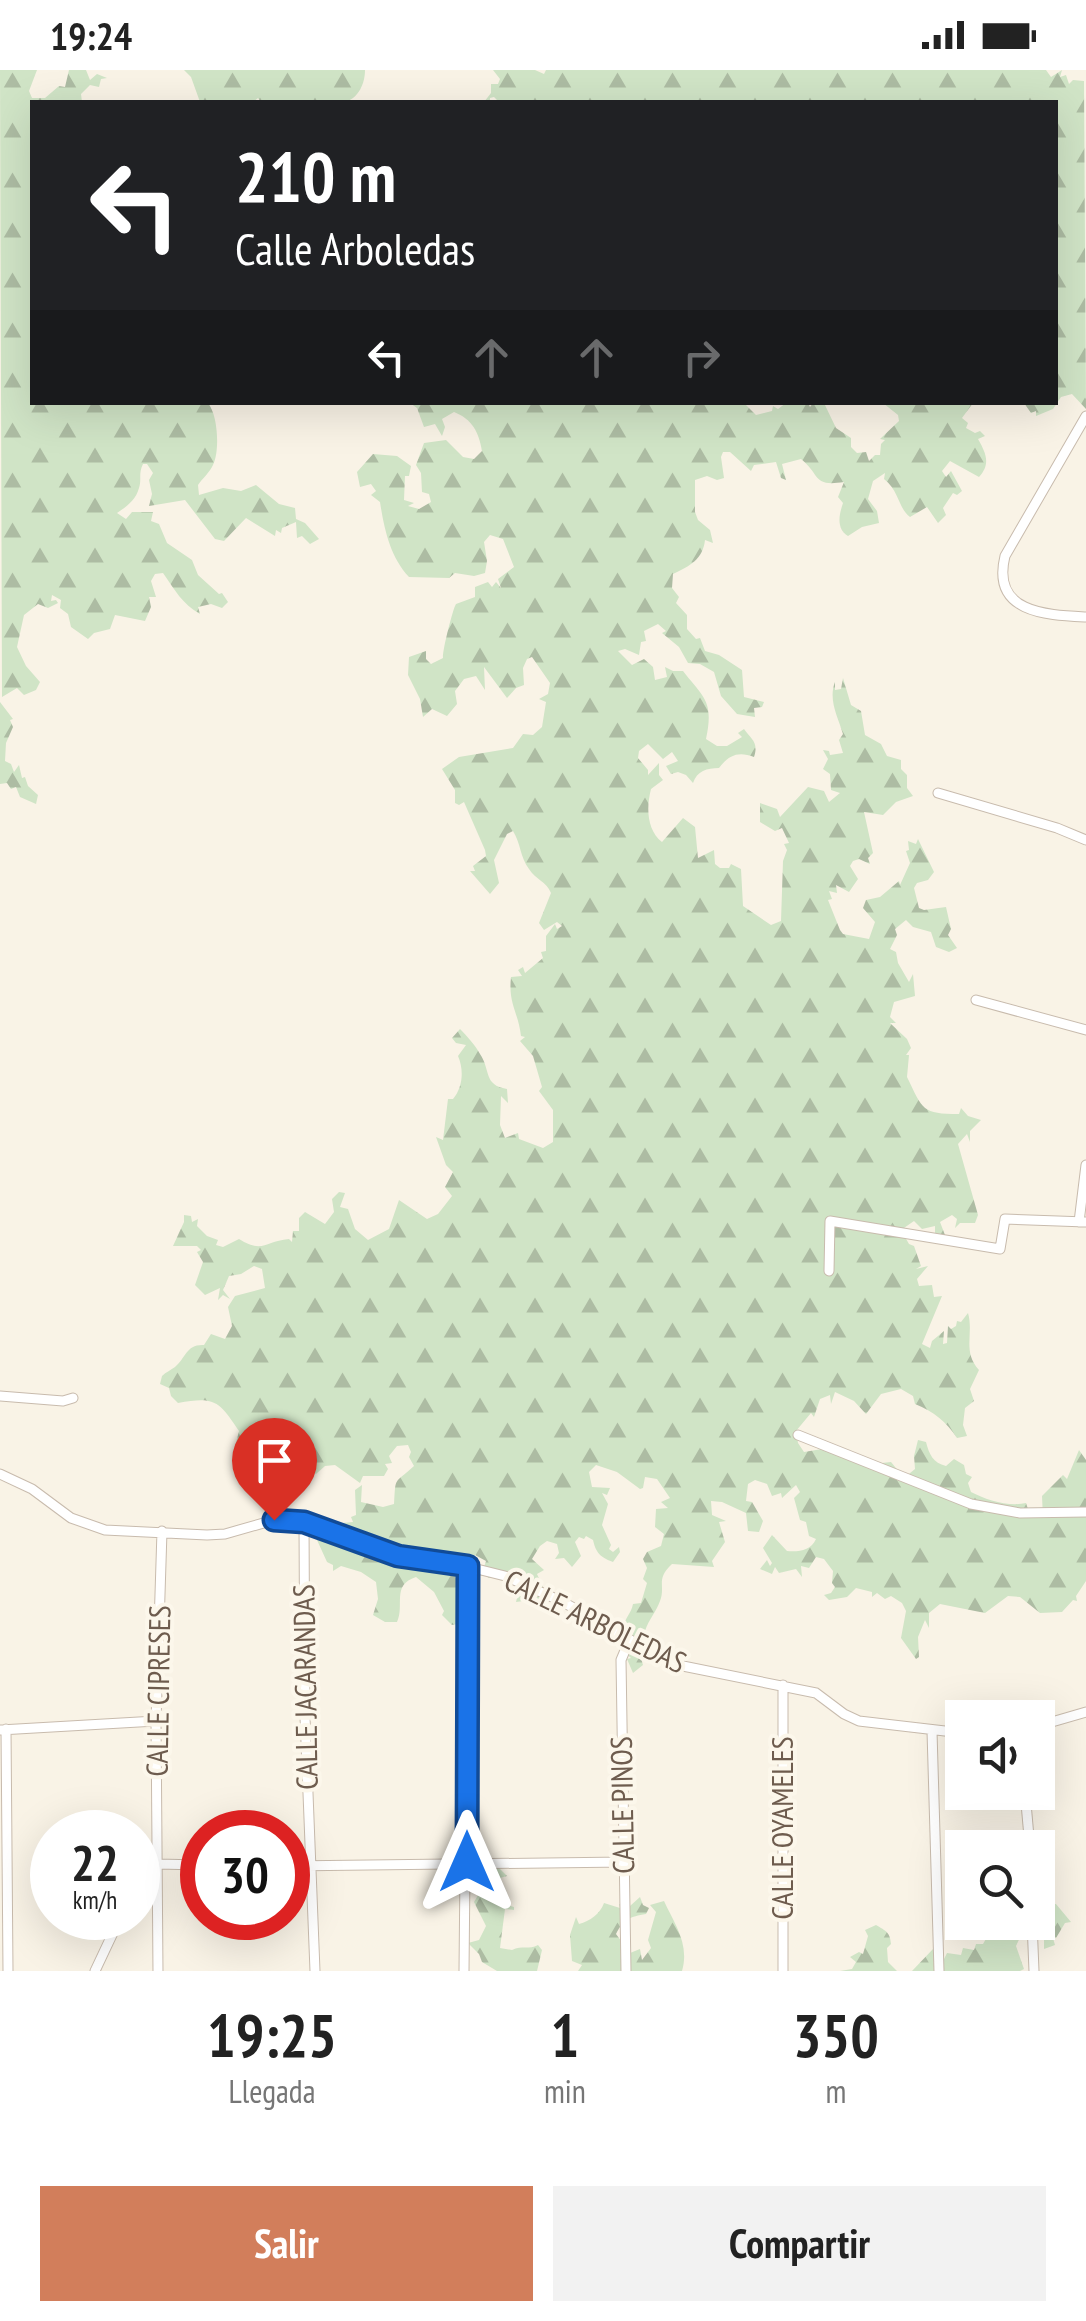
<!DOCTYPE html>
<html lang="es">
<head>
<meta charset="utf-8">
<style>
  body { margin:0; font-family:"PT Sans Narrow",sans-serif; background:#f2f2f2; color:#222; height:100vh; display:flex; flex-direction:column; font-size:38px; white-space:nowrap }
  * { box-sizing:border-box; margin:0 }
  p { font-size:32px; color:#767676 }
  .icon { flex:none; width:55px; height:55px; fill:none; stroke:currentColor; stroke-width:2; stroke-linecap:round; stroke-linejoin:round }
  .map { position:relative; height:1901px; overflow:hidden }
  .drawer { display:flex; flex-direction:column; background:#fff; flex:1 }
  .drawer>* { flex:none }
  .guide { position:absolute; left:30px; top:30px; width:1028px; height:305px; border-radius:0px; box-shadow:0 10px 40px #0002; background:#202124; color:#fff; overflow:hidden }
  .fabs { position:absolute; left:945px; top:1630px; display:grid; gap:20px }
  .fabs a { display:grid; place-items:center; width:110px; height:110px; border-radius:0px; background:#fff; box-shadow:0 10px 40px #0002; font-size:50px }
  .speed { position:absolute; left:30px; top:1740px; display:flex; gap:20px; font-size:50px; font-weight:700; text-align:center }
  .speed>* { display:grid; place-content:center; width:130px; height:130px; border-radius:50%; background:#fff; box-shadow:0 10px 40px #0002; line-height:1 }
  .speed small { font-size:25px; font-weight:400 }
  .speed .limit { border:15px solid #d22; background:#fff; color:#111 }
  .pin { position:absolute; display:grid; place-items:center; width:85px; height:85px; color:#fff; margin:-102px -42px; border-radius:50% 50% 50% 0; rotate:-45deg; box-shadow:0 0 10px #0007 }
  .pin .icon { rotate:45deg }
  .me { position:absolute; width:110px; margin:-55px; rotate:0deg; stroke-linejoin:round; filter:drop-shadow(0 0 8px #0008) }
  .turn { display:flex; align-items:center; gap:35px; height:210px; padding:0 40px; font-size:45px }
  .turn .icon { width:130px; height:130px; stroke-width:2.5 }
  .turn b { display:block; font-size:70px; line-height:85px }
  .lanes { display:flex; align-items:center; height:95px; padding:0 40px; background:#0003; justify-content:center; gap:50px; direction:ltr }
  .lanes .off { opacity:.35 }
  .eta { display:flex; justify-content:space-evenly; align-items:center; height:170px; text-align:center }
  .eta b { font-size:60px; font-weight:700; line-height:70px }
  .button { display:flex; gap:20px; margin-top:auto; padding:20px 40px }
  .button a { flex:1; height:115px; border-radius:0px; background:#d27e5b; color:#fff; font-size:40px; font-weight:700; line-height:115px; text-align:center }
  .button a+a { background:#f2f2f2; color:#222 }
  .status { display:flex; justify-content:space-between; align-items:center; height:70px; padding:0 50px; background:#fff; direction:ltr }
  .status svg { height:28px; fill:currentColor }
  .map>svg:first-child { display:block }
  .forest { fill:url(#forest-firs) }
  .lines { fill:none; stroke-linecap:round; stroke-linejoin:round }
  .minor-casing { stroke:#c8bbad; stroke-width:11 }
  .minor { stroke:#fff; stroke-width:9 }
  .route-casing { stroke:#114b97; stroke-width:25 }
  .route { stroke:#1a73e8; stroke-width:18 }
  .labels { text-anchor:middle; stroke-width:8; stroke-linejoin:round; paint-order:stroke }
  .street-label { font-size:30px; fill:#6e5c4e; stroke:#fcf7eb }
</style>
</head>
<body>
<div class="status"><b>19:24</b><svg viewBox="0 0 49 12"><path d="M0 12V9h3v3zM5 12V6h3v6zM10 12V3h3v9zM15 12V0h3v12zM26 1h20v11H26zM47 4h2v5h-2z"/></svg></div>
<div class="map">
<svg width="1086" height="1901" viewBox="0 0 1086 1901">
  <defs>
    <pattern id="forest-firs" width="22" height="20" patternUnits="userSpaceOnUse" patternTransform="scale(2.5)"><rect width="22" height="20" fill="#d0e4c6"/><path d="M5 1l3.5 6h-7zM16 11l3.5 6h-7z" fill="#adbca3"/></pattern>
  </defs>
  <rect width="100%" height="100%" fill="#f9f3e6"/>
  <path class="forest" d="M 0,0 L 37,0 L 29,21 L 32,28 L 45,28 L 59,16 L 65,17 L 69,0 L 86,0 L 90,10 L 97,4 L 107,8 L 101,9 L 99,17 L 90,15 L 81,24 L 82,32 L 32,32 L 32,332 L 208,333 C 218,345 220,381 213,395 C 210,402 202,409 198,415 L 199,425 L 223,418 L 241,421 L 256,415 L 279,434 L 295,438 L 296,449 L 305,453 L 319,469 L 310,474 L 302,466 L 297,468 L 296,452 L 282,458 L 281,463 L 276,460 L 275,466 L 246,448 L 224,471 L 215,469 L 185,430 L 149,436 L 152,424 L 149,410 L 153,403 L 147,394 L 143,394 C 138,404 142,409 139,418 C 136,430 126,437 117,443 L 126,449 L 132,442 L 153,442 L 151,451 L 159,454 L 167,473 L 192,490 L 198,505 L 219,524 L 222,523 L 228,532 L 222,538 L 211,534 L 198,537 L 200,544 C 182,534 175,520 163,503 L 155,504 L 151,511 L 156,527 L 149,527 L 151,537 L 145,551 L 115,545 L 110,559 L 94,563 L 88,569 L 71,557 L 68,544 L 60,538 L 61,530 L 52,525 L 51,531 L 56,530 L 58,533 L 48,538 L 38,534 L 24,545 L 17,577 L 26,596 L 40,612 L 36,620 L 24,625 L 17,618 L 2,627 Z
    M 184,0 L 365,0 C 365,13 359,28 345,32 C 330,37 280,33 261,32 L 258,28 L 253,32 L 200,32 L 191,7 Z
    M 493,0 L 535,0 L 544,4 L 546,0 L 1046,0 L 1051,7 L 1062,0 L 1060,7 L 1066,5 L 1069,14 L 1073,10 L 1084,11 L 1086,339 L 1072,324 L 1061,327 L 1053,339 L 1036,346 L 1036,341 L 1031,343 L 1024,333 L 1055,332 L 1055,32 L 499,32 L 494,27 L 490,28 L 490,32 L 484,32 L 491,23 L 491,14 L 498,14 L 500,9 Z
    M 729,332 L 735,335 L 743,332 L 756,345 L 772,341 L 773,336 L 778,339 L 786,333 L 808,333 L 810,337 L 813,333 L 824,333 L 836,358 L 851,368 L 851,377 L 857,383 L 866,382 L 869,391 L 875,385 L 880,385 L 881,374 L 885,370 L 880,369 L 899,351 L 898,345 L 883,333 L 973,333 L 962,348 L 968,353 L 966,358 L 975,363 L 980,361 L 985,366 L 978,369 C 986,383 991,394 979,407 L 950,391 L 942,401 L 946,407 L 951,401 L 962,421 L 957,425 L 953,423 L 943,438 L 946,445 L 938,453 L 927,437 L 910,447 C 898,438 900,422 884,409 L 885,403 L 873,411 L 868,429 L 877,441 L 879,453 L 862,457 L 848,466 C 836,458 839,445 843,433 L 838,427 L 844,412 C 812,417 821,405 801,389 L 782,394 L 786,410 L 781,408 L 776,392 L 754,395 L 751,401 L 730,382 L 723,382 L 721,387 L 724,408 L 717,410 L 707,406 L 695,410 L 695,442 L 698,450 L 710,460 L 713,473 L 705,470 C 703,489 690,496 673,504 L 672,518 L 679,527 L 676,533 L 687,545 L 687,559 L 696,569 L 700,568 L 705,581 L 719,585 L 742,600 L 744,627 L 764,632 L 762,637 L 754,638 L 755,647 L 737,644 L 721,626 L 714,602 L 700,594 L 688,593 L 679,577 L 662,563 L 666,561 L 658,554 L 644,561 L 646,571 L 641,572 L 639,585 L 625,579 L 618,581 L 632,595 L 644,589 L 653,597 L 655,610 L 667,607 L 665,597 L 673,601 L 683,601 C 704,628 714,631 706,669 L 717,676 L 727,676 L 742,667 L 738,663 L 744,659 C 751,669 759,672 754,687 C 738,681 729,685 719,698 C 707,698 697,701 693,713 L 686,705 L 678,702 L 671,704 L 666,696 L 678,691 L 672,682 L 663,689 L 648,674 L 639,681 L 638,688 L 648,700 L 648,705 L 659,693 L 659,705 L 663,710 L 651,719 C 646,738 647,760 662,772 L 683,748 L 695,757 L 698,788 L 714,780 L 715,794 L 720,798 L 729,798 L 731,794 L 741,799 L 743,836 L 771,855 L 781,851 L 783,791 L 787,780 L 784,774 L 789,773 L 782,758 L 775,761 L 760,752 L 760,733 L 777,739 L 780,747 L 808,717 L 824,721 L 829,732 L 840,723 L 831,720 L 830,704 L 823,699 L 828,689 L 823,680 L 829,681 L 830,685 L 843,683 L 839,670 L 843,664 C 838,647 828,630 835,612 L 835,620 L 841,619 L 843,608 L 851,635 L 861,641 L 865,665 L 881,674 L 887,686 L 901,690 L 901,699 L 907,705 L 907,718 L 913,726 L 896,732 L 883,745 L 864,742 L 873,783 L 868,788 L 870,794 L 859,789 L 853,791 L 850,796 L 858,809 L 849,822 L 836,815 L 837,823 L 829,821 L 832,829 L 828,830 L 840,860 L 843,864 L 869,869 L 875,852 L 863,838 L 866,830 L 880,827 L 899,811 L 900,815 L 910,793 L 906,781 L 909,780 L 908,771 L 916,774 L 918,769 L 934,802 L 928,810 L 917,813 L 914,818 L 919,838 L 924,840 L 946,837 L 951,859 L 948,865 L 957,878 L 949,882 L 936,877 L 931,862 L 913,857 L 906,850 L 895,859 L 897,865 L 890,879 L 896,882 L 898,893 L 909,912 L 913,904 L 915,926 L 894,932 L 890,947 L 896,953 L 890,953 L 907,969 L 911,978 L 906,985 L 909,985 L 907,1007 C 923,1040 922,1044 959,1044 L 961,1038 L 968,1046 L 981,1050 L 970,1061 L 970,1072 L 967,1064 L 958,1074 L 978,1145 L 975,1153 L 960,1153 L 955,1158 L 957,1149 L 952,1145 L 940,1152 L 945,1165 L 935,1164 L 935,1156 L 922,1159 L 914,1151 L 901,1160 L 909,1174 L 914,1176 L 921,1196 L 916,1199 L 928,1196 L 917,1209 L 919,1216 L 932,1215 L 934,1227 L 942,1226 L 922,1274 L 930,1278 L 932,1271 L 944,1261 L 943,1274 L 947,1273 L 948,1256 L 951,1259 L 956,1256 L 957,1251 L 961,1252 L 968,1243 C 974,1264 962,1281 979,1300 L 970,1319 L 974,1331 L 965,1338 L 963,1355 L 967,1366 L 957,1368 C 946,1351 934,1342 915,1334 L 913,1326 L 901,1319 L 881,1324 L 866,1344 L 854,1331 L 835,1322 L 831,1334 L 830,1325 L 820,1329 L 814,1347 L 811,1343 L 796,1361 L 798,1373 L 804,1382 L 822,1379 L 873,1394 L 891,1392 L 904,1408 L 915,1399 L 914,1386 L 918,1370 L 926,1372 C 929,1384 933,1393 946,1396 L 954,1389 L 964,1395 L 966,1404 L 972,1407 L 968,1413 L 971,1422 C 986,1430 1009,1437 1026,1433 L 1029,1442 L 1036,1439 L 1043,1448 L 1042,1426 L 1063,1405 L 1067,1409 L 1079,1380 L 1086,1390 L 1086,1511 L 1076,1526 L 1077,1531 L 1073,1530 L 1062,1542 L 1040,1543 L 1020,1527 L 1008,1526 L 985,1543 L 940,1534 L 929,1543 L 929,1558 L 925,1550 L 918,1567 L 919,1587 L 916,1589 L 901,1568 L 906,1541 L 902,1533 L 891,1526 L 885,1529 L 877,1523 L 872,1527 L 872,1522 L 856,1518 L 847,1527 L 829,1530 L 824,1525 L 831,1523 L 835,1517 L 832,1513 L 833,1501 L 824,1489 L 816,1487 L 809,1498 L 801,1496 L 802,1507 L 796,1499 L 779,1503 L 775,1497 L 772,1504 L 760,1499 L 767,1490 L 770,1496 L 772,1493 L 763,1478 L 772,1465 L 787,1481 C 798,1482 811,1481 816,1469 L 809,1466 L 806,1452 L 800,1450 L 794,1428 L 800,1422 L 796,1415 L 782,1428 L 781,1423 L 772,1426 L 767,1414 L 755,1410 L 748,1414 L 746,1431 L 752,1432 L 763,1451 L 759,1462 L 748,1461 L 746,1443 L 722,1432 L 711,1431 L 712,1445 L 726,1451 L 719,1452 L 725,1472 L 712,1491 L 714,1497 L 672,1494 C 655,1510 666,1515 660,1531 C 656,1542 649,1549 645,1561 L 641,1561 L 635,1568 L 643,1595 L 633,1603 L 627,1589 L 631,1588 L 617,1576 L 626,1565 C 619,1552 631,1546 633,1534 L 641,1533 L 647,1513 L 643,1509 L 647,1498 L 643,1489 L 647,1482 L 661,1476 L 664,1464 L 655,1457 L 656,1439 L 668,1438 L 661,1432 L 670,1428 L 657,1409 L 645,1407 L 643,1418 L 640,1419 L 617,1402 L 596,1395 L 589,1402 L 592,1417 L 610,1418 L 607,1425 L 602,1423 L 608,1434 L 602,1455 L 611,1475 L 609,1479 L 613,1482 L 619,1477 L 620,1482 L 613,1492 C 600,1487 596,1483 593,1470 L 586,1466 L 584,1469 L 579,1467 L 575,1472 L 581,1486 L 572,1497 L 564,1488 L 555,1489 L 559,1483 L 557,1474 L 547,1471 L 540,1476 L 532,1489 L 544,1500 L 537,1504 L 547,1526 L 546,1517 L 553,1524 L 551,1530 L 545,1533 L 541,1527 L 534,1534 L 531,1530 L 516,1532 L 520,1516 L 518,1511 L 512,1515 L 512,1500 L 508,1501 L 507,1508 L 488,1508 L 487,1502 L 481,1506 L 486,1491 L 475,1485 C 464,1500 458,1524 465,1542 L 458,1554 L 452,1555 L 442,1545 L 444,1541 L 434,1522 L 416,1507 C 391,1515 405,1535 397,1552 L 385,1552 L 373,1545 L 378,1529 L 376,1512 L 361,1502 L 341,1496 L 333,1501 L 333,1495 L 327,1492 L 317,1470 L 324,1457 L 336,1455 L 342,1461 L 342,1453 L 353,1452 L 351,1447 L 356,1445 L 355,1420 L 362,1415 L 361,1432 L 383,1437 L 394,1434 C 396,1406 393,1415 414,1396 L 409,1387 L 411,1382 L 408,1375 L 397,1376 L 389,1386 L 392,1393 L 385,1394 L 388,1399 L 384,1406 L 363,1406 L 360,1413 L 335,1395 L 325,1396 L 316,1404 L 307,1399 L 296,1368 L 285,1366 L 268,1392 L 262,1392 L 267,1384 L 257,1376 L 246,1374 L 243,1381 L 235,1377 L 239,1361 C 219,1331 215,1326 178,1333 L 171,1326 L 169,1318 L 160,1314 L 162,1306 C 166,1302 171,1300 175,1297 C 186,1288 186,1274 204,1275 L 211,1264 L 225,1269 L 232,1256 L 228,1237 L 235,1226 L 265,1218 L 262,1199 L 254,1196 L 241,1204 L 229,1206 L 223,1220 L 230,1229 L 223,1225 L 218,1230 L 220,1218 L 205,1225 L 195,1215 L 203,1192 L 197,1182 L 201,1180 L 197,1176 L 173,1176 L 184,1152 L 184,1145 L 191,1146 L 192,1152 L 198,1149 L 197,1156 L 207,1166 L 218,1170 L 216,1175 L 223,1177 L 239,1169 C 263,1184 265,1171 289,1169 L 292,1172 L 293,1161 L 299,1161 L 299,1148 L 305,1142 L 325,1154 L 334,1142 L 332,1129 L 339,1122 L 345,1123 L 340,1137 L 348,1139 L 355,1159 L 368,1170 L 389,1159 L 399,1130 L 427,1149 L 438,1144 L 452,1126 L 445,1117 L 453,1102 L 446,1095 L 436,1067 L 443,1070 L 448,1029 L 453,1029 C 463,1017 464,1000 458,986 L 466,975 L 456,973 L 452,968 L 460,959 C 467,966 476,976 480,984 C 491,1000 483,1015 507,1019 L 508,1033 L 501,1026 L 500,1055 L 505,1068 L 518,1063 L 519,1069 L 543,1078 L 553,1072 L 553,1040 L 539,1021 L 542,1017 L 533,986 L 520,971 L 525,967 L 521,966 C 518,941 508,934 511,907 L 522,906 L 518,900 L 523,897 L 525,903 L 543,888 L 541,882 L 546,881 L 546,866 L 555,854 L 557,859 L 562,856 L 557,852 L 544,860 L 539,853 L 551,823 C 546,811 536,810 529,799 C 520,787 521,774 513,761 L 507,764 L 494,790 L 499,813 L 490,824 L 470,801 L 475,801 L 473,796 L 486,786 L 485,780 L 464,732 L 459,735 L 455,733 L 455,720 L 442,699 L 459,687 L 513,678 L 523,664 L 533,665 L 542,657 L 546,632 L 539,629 L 548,624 L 550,613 L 532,587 L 527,589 L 523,598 L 524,615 L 516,618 L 507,628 L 484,597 L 485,620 L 476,606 L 464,609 L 455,621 L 457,634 L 447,646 L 432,639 L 423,647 L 420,629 L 408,605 L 409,587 L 426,581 L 426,589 L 431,594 L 443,588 C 442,582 453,538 456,534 L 475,527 L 475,517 L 488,512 L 492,517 L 496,512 L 501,518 L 498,509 L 514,497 L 503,469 L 490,465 L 484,472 L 487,491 L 485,503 L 474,506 L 455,503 L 449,508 L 409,507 C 390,487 384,458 380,432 L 371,425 L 376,421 L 371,414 L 360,417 L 357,402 L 373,384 L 397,386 L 411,396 L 409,406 L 405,406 L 404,430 L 414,433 L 408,436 L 419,439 L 431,432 L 429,424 L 422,422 L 421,403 L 416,395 L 424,373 L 446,370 L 463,387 L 474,389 L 482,381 C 479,362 472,349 454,342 L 442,349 L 445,357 L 442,366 L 435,354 L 424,357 L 417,338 L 410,333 Z
    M 0,632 L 13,649 L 10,650 L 13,657 L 6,673 L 5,691 L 11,694 L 14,702 L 19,695 L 22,708 L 25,707 L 28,716 L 38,725 L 36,734 L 20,727 L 16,717 L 11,719 L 7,713 L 0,714 Z
    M 499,1798 L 507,1806 L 500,1808 L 503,1817 L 499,1819 L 494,1814 L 494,1819 L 507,1827 L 507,1835 L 514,1837 L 514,1840 L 505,1839 L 500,1878 L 512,1880 C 522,1875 529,1880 538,1875 L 542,1880 L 537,1901 L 497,1901 L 482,1892 L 479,1884 L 468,1873 L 479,1870 L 486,1856 L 474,1832 L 481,1820 L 485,1822 L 489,1800 Z
    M 640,1827 L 643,1835 L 649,1838 L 646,1844 C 630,1847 624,1848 616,1864 L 630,1883 L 640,1879 L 642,1890 L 651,1878 L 648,1870 L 656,1842 L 650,1835 L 664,1831 C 674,1853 690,1874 682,1901 L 578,1901 L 582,1895 L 572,1891 L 570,1865 L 576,1847 L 579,1854 C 590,1851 600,1844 604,1833 L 620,1838 L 619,1834 L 630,1836 Z
    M 1038,1833 L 1056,1834 L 1071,1852 L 1065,1853 L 1056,1868 L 1052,1865 L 1055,1875 L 1044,1879 L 1044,1864 L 1023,1861 L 1016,1876 L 1024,1899 L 1020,1901 L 912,1901 L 933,1879 L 936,1883 L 941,1877 L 944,1889 L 947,1883 L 961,1885 L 963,1878 L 974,1880 L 976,1874 L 983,1874 L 995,1853 L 1038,1852 Z
    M 876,1855 C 886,1861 890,1862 891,1874 L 887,1878 L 888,1892 L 897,1901 L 840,1901 L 852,1899 L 856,1892 L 850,1887 L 859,1882 L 863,1884 L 868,1866 L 865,1860 Z"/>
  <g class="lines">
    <g class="minor-casing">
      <path id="minor" d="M 1086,346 L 1005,486 C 991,543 1046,545 1086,547
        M 938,723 L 1057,758 L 1086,770
        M 976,930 L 1086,960
        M 1079,1152 L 1086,1095
        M 829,1201 L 830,1151 L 1000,1179 L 1005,1149 L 1086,1152
        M 0,1326 L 63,1331 L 73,1328
        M 798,1365 L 971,1434 L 1020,1443 L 1086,1442
        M 0,1404 L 32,1419 L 71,1448 L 105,1460 L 207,1465 L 225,1464 L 274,1450 L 304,1452 L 397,1487 L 449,1492 L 505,1506 L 563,1532 L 673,1594 L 816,1623 L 844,1644 L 859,1651 L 962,1663
        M 304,1452 L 305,1647 L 315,1901
        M 1038,1656 L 1086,1642
        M 6,1659 L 8,1901
        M 0,1660 L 156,1651
        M 932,1661 L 939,1901
        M 1025,1722 L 1030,1778
        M 157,1794 L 202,1795
        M 288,1796 L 624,1792
        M 138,1812 L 155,1779
        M 1032,1852 L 1034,1901
        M 95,1901 L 120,1848
        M 158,1901 L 156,1651 L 162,1461
        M 464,1901 L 468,1496
        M 626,1901 L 621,1590 L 629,1571
        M 783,1901 L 783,1615"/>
    </g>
    <use href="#minor" class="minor"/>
  </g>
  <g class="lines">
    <g class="route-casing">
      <path id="route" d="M 274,1450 L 304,1452 L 398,1486 L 468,1496 L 467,1792"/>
    </g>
    <use href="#route" class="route"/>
  </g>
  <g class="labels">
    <g class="street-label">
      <text transform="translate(595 1552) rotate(26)" y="10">CALLE ARBOLEDAS</text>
      <text transform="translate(306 1617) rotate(-91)" y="10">CALLE JACARANDAS</text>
      <text transform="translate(159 1621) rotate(-89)" y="10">CALLE CIPRESES</text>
      <text transform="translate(623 1735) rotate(-91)" y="10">CALLE PINOS</text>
      <text transform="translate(783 1758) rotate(-90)" y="10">CALLE OYAMELES</text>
    </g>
  </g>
</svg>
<div class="fabs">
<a><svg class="icon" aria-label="sound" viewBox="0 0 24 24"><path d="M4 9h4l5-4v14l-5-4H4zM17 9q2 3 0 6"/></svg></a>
<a><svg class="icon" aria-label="search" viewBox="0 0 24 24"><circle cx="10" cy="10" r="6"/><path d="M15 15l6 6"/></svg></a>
</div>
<div class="speed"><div>22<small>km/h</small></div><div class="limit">30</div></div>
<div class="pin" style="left:274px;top:1450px;background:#d93025"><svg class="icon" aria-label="arrive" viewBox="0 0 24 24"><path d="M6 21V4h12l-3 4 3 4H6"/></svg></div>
<svg class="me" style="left:467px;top:1792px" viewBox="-20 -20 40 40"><path d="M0-17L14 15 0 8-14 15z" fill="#1a73e8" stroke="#fff" stroke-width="4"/></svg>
<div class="guide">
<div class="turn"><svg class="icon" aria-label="left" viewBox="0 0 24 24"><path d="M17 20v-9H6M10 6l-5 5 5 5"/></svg><div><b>210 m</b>Calle Arboledas</div></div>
<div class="lanes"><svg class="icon" aria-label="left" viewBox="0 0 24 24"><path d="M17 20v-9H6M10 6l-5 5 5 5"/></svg><svg class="icon off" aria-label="ahead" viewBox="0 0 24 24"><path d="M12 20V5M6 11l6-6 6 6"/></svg><svg class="icon off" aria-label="ahead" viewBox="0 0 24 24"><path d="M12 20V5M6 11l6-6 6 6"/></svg><svg class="icon off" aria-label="right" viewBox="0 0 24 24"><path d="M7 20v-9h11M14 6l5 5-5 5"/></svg></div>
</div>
</div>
<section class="drawer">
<div class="eta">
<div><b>19:25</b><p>Llegada</p></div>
<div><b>1</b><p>min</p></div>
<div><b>350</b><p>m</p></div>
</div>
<div class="button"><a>Salir</a><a>Compartir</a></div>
</section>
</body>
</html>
